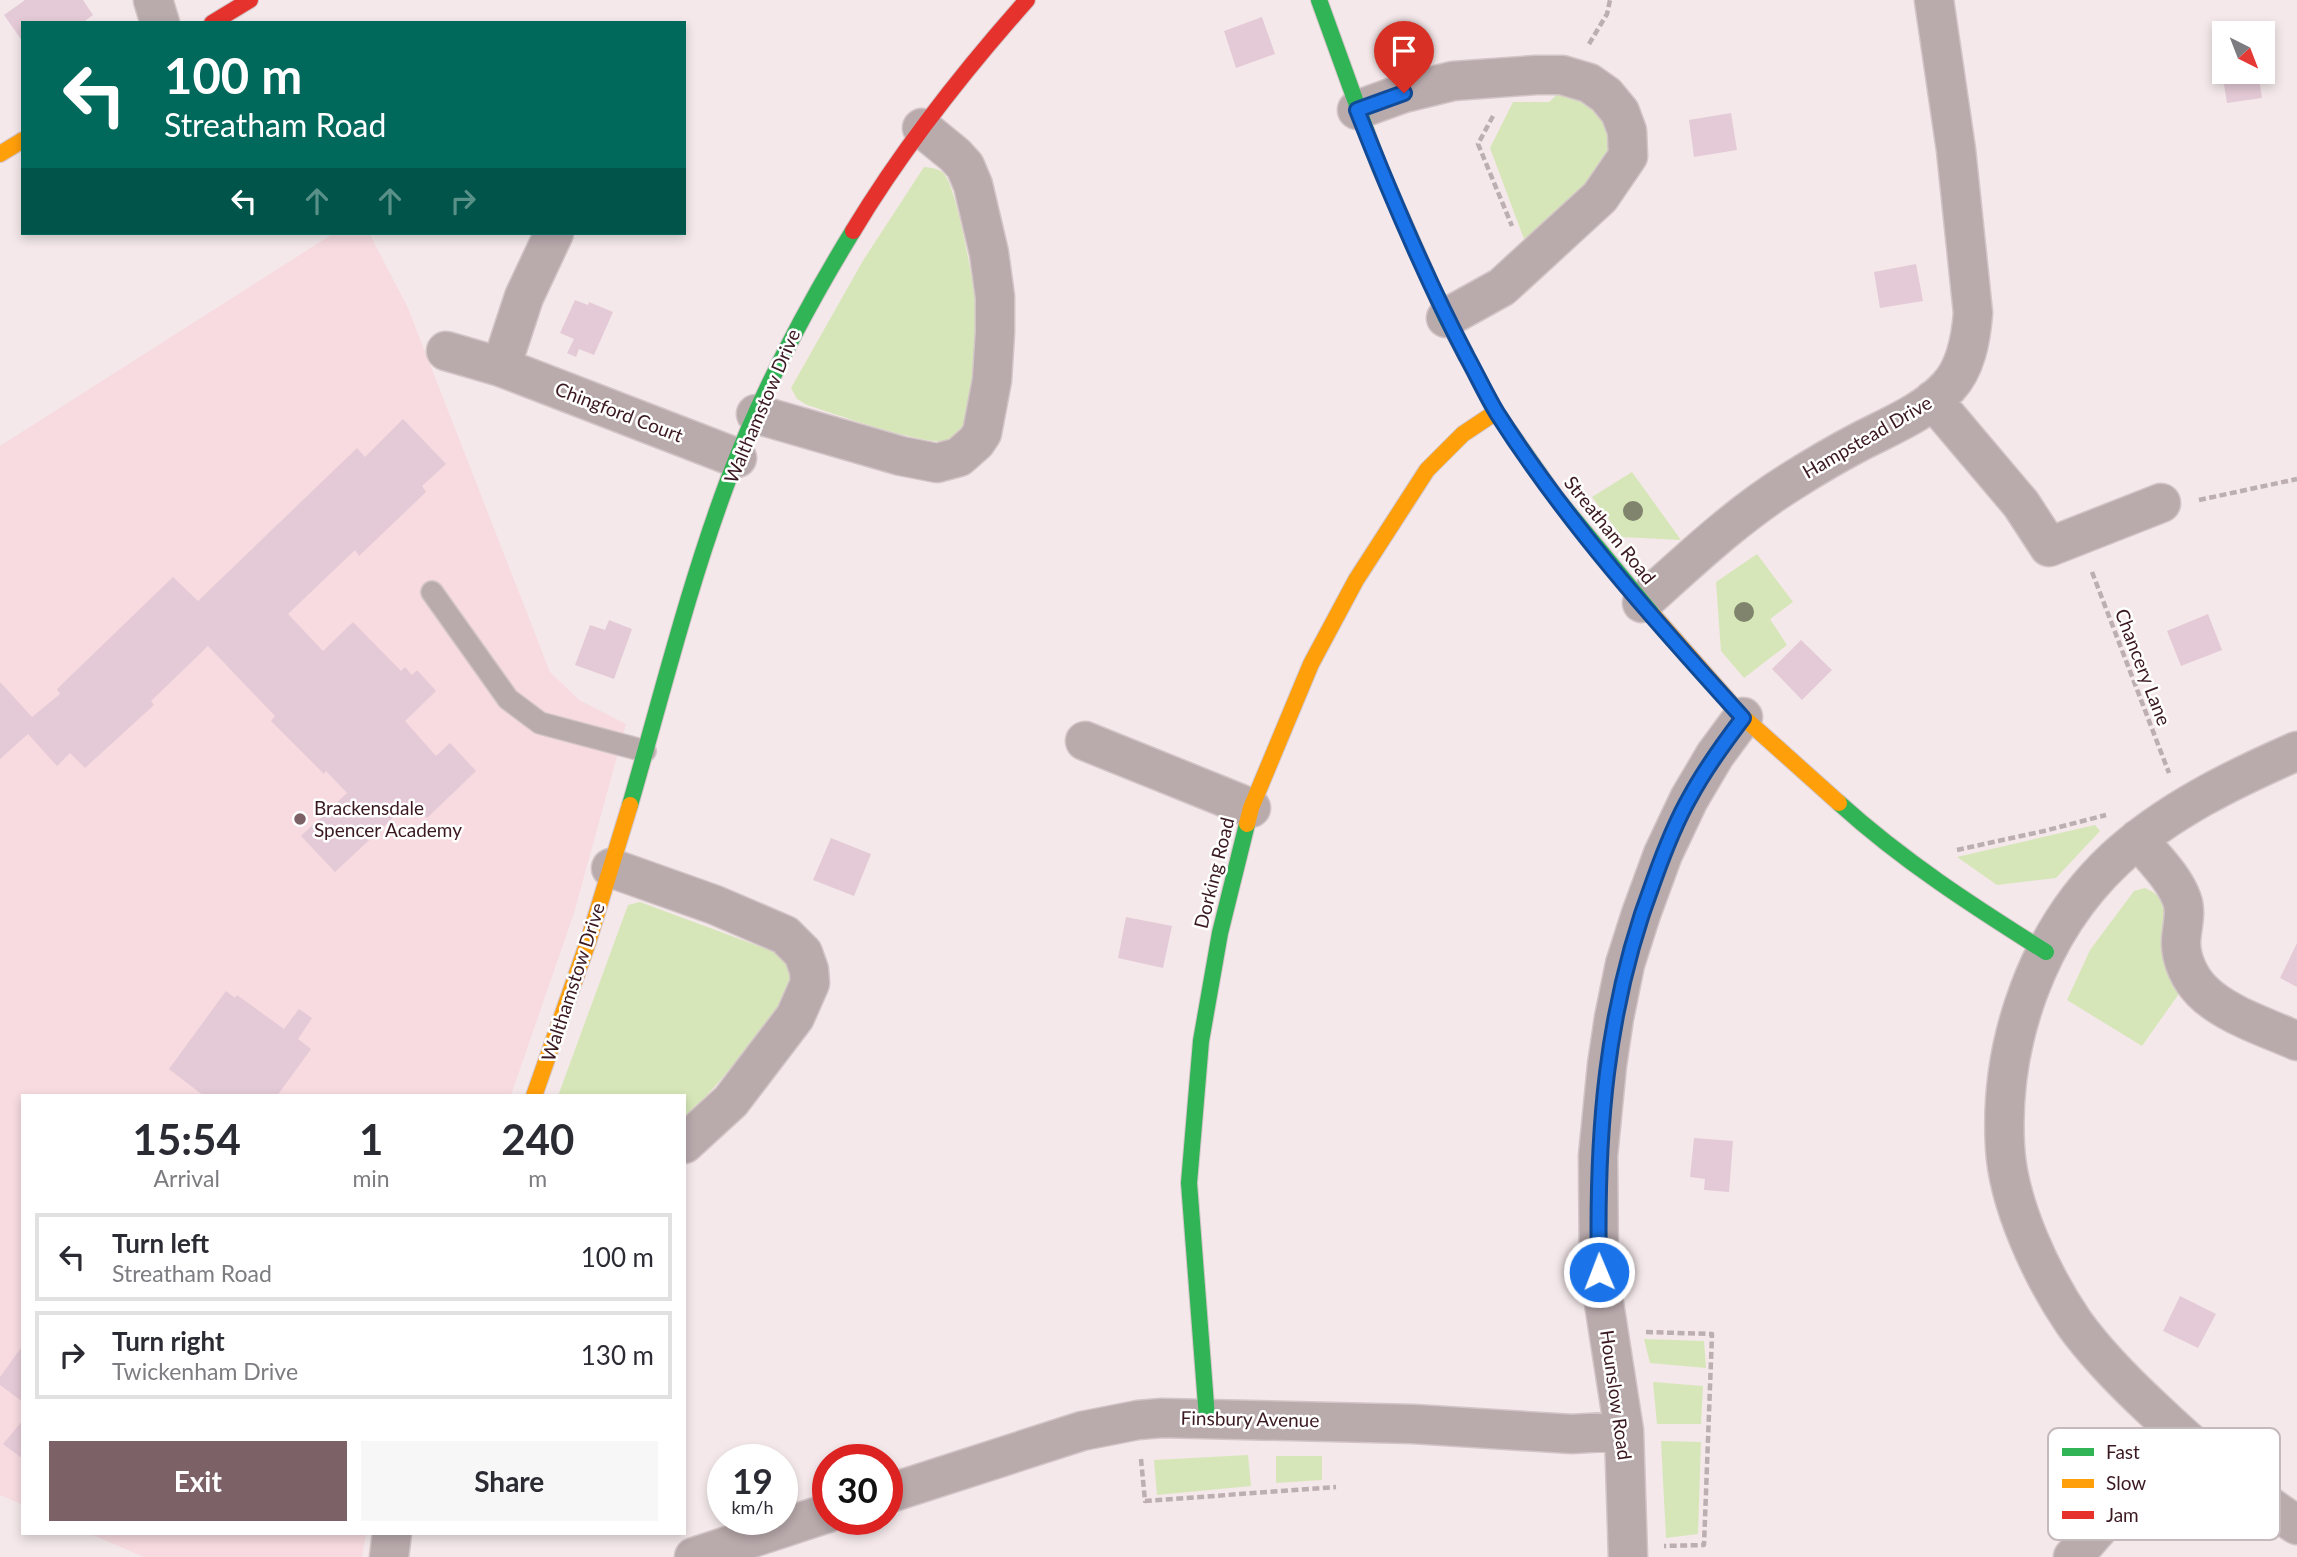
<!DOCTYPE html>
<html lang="en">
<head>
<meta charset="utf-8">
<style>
  body { margin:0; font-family:Lato,sans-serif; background:#f7f7f7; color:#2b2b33; height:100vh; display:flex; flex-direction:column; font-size:26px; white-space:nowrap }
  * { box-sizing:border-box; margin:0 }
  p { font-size:23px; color:#7c7c81 }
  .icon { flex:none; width:38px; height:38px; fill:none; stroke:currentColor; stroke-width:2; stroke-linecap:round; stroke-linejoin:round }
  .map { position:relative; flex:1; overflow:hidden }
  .drawer { position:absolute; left:21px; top:1094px; width:665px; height:441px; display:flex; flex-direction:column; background:#fff; border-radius:0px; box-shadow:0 4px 10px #0003 }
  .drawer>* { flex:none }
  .top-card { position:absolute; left:21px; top:21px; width:665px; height:214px; border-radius:0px; box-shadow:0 4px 10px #0003; background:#00695c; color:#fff; overflow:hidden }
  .needle { width:46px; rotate:138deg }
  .controls { position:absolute; left:2212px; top:21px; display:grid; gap:14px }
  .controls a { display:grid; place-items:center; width:63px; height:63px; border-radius:0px; background:#fff; box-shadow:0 4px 10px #0003; font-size:35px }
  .speed { position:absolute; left:707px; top:1444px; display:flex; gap:14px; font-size:35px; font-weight:700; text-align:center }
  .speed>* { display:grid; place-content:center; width:91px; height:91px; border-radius:50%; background:#fff; box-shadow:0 4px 10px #0003; line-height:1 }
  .speed small { font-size:18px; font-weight:400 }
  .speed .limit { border:10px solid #d22; background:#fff; color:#111 }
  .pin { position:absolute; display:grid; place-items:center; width:60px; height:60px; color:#fff; margin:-72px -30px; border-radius:50% 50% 50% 0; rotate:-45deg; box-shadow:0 0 7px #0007 }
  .pin .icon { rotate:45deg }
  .me { position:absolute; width:77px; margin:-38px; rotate:359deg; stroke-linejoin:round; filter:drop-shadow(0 0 5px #0008) }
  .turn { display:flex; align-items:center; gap:24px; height:147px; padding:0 28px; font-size:32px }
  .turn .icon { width:91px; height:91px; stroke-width:2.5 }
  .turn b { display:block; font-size:49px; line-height:60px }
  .lanes { display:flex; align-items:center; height:66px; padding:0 28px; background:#0003; justify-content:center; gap:35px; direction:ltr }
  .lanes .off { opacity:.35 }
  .eta { display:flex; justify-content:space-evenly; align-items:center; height:119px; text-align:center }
  .eta b { font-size:42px; font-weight:700; line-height:49px }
  .cta { display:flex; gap:14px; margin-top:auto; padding:14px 28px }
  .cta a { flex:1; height:80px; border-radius:0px; background:#7c6167; color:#fff; font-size:28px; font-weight:700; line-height:80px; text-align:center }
  .cta a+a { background:#f7f7f7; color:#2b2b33 }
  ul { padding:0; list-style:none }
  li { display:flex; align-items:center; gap:21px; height:88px; margin:0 14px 10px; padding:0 14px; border:4px solid #e1e1e2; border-radius:0px }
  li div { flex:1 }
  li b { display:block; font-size:26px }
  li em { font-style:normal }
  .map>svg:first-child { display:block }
  .built { fill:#f7dbe0 }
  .green { fill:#d7e6b8 }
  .building { fill:#e4cad6 }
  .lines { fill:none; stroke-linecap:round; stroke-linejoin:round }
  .lane-casing { stroke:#d2c4c7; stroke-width:24 }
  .street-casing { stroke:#d2c4c7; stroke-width:41 }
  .fast-casing { stroke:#d2c4c7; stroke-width:18 }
  .slow-casing { stroke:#d2c4c7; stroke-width:18 }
  .jam-casing { stroke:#d2c4c7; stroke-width:18 }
  .path { stroke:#bdaeb1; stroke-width:4.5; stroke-dasharray:7 3.5; stroke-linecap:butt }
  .lane { stroke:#b9aaac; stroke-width:21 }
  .street { stroke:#b9aaac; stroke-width:38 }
  .fast { stroke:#30b455; stroke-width:16 }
  .slow { stroke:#ff9f0a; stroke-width:16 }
  .jam { stroke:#e5322d; stroke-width:16 }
  .tree { fill:#81846d }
  .route-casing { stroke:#114b97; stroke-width:18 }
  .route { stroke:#1a73e8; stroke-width:12 }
  .poi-dot { fill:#7c6167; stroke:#fff; stroke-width:2.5 }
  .labels { text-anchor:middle; stroke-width:5; stroke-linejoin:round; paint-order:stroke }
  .street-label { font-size:19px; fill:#3b1921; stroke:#fff }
  .poi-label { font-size:19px; fill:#3b1921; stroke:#fff; text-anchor:start }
  .key { fill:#fff; stroke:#c4babc; stroke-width:2 }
  .key-label { font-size:19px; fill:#3b1921 }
</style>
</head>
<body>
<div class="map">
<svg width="2297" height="1557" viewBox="0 0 2297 1557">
  <rect width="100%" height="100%" fill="#f4e8ea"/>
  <path class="built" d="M 334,233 L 369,233 L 408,308 L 550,672 L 579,700 L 626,724 L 574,913 L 511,1095 L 23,1096 L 23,1505 L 0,1495 L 0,446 Z
    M 88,1533 L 366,1533 L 362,1557 L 144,1557 Z"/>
  <path class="green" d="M 1562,90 L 1582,95 L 1609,121 L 1613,160 L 1574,203 L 1524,239 L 1490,148 L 1513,102 L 1549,102 Z
    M 924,167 C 932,168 939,168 944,174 C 957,188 974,285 976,308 C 978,328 971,413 962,429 C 960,432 954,439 951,440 C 932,449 832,413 807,405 L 797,399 L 791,388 L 864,259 Z
    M 1632,472 L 1681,540 L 1622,537 L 1592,497 Z
    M 1757,554 L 1793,602 L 1770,619 L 1787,645 L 1744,678 L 1721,651 L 1716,582 Z
    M 2095,825 L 2100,831 L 2056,878 L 1997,885 L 1957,857 Z
    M 2145,888 L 2153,892 L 2169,905 L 2183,988 L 2142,1046 L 2067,1000 L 2090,950 L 2134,891 Z
    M 640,902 L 775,952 C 786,959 795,976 790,990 C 786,1002 773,1015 765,1025 C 739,1058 714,1090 684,1119 L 684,1096 L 558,1096 L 628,905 Z
    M 1644,1339 L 1704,1341 L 1706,1368 L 1650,1363 Z
    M 1653,1382 L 1703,1386 L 1701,1424 L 1657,1424 Z
    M 1661,1441 L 1701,1442 L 1698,1534 L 1666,1538 Z
    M 1248,1455 L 1251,1486 L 1157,1495 L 1154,1460 Z
    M 1276,1456 L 1322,1456 L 1322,1480 L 1276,1483 Z"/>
  <path class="building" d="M 25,0 L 83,0 L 93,15 L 82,23 L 23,23 L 23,42 L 4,15 Z
    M 1262,17 L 1275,54 L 1236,68 L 1224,31 Z
    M 2224,65 L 2224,72 L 2258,72 L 2262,98 L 2227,103 L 2221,66 Z
    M 1731,113 L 1737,150 L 1694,157 L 1689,120 Z
    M 1916,264 L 1923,301 L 1880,308 L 1874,272 Z
    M 575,300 L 588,305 L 589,302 L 613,312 L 594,355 L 579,349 L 576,357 L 567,353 L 574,339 L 560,333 Z
    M 403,419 L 446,464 L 422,486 L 426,492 L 359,556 L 355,550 L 288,614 L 323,651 L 353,622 L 401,671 L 405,667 L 412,675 L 417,670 L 436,691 L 405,721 L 436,756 L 450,743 L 476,771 L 427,818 L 411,801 L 335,872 L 301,836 L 347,793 L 326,771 L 324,774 L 271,721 L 275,716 L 208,646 L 151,701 L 154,705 L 85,768 L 70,753 L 57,766 L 28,734 L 0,759 L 0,682 L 32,717 L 60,694 L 57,689 L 173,577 L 198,601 L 357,448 L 365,457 Z
    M 2208,614 L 2222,650 L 2181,666 L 2167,631 Z
    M 609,620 L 632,629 L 614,679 L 575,665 L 590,625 L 605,630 Z
    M 1801,640 L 1832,670 L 1802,700 L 1772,669 Z
    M 831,838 L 871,854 L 854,896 L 813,880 Z
    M 1126,917 L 1172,926 L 1163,968 L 1118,958 Z
    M 2297,943 L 2297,987 L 2280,978 Z
    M 226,991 L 235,998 L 237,995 L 284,1029 L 299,1009 L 312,1018 L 298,1039 L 311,1049 L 277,1096 L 204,1096 L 169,1069 Z
    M 1694,1138 L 1733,1141 L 1729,1192 L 1704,1190 L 1705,1179 L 1690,1177 Z
    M 2180,1296 L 2216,1314 L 2198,1348 L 2163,1331 Z
    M 23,1345 L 23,1402 L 0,1385 L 0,1377 Z
    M 23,1420 L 23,1459 L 3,1444 Z"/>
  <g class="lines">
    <g class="lane-casing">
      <path id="lane" d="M 432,592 L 508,699 L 540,723 L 645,751"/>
    </g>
    <g class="street-casing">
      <path id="street" d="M 153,0 L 160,23
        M 1357,110 L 1404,93 L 1453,81 L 1536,75 L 1562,75 L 1589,83 L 1606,95 L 1620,112 L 1627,131 L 1628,156 L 1600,197 L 1502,287 L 1446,318
        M 446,351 L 501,367 L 737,458
        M 501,367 L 524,297 L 554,233
        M 1933,400 L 2021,504 L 2049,547 L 2161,503
        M 756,414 L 901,456 L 937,463 L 959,457 L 976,442 L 982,433 L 992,380 L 995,332 L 995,297 L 989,253 L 973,185 L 965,166 L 955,155 L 922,128
        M 1642,603 C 1689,561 1737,515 1792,481 C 1814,467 1838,453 1861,441 C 1890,426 1925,412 1948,387 C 1966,368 1971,339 1973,313 L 1956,150 L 1934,0
        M 1085,741 L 1251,808
        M 2297,751 C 2233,779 2167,811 2115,859 C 2038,931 1999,1042 2005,1147 C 2008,1204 2042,1276 2074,1323 C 2097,1355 2124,1382 2153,1409 C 2198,1452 2244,1491 2297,1525
        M 2138,839 C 2153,858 2174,877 2182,900 C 2187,914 2181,929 2181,943 C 2181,960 2190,979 2202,991 C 2224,1014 2268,1028 2297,1041
        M 611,868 L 715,905 L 785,935 L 803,953 L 809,970 L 810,983 L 795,1017 L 731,1101 L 684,1144
        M 887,1494 L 1082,1431 L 1138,1420 L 1162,1418 L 1413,1424 L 1572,1434 L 1624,1431
        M 389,1557 L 392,1533
        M 694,1557 L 828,1513
        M 1628,1557 L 1624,1431 L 1599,1271 L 1598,1156 L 1607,1065 L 1614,1018 L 1625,964 L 1641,914 L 1663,854 L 1689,799 L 1715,755 L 1743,717
        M 2073,1557 L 2110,1515 L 2184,1439"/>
    </g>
    <g class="fast-casing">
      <path id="fast" d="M 1319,0 L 1379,166 L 1446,318 L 1496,412 L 1555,496 L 1654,616
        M 1839,803 C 1903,861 1973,906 2046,952
        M 630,805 C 661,698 688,588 727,483 C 760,395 804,311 853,231
        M 1207,1418 L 1189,1183 L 1201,1041 L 1220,933 L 1247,824"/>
    </g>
    <g class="slow-casing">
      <path id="slow" d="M 0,154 L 23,140
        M 1654,616 L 1743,717 L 1839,803
        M 1247,824 L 1251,808 L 1311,664 L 1356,580 L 1427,470 L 1463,434 L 1496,412
        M 534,1096 L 588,942 L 630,805"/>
    </g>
    <g class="jam-casing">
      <path id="jam" d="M 212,23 L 250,0
        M 853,231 C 903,148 963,72 1027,0"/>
    </g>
    <path class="path" d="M 1589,44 L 1607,14 L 1610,0
      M 1493,116 L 1478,144 L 1512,226
      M 2199,500 L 2297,479
      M 2092,572 L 2169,773
      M 1957,850 L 2044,831 L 2106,815
      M 1646,1332 L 1712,1334 L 1704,1545 L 1664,1546
      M 1141,1459 L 1145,1501 L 1336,1487"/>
    <use href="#lane" class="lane"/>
    <use href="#street" class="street"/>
    <use href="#fast" class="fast"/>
    <use href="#slow" class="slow"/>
    <use href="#jam" class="jam"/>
  </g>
  <g class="tree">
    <circle cx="1633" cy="511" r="10"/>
    <circle cx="1744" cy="612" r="10"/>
  </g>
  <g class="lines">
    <g class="route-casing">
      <path id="route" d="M 1404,93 L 1357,110 C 1390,194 1425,277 1467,357 C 1477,375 1486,395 1497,413 C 1567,523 1655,621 1743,718 C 1724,743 1705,769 1690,797 C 1675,823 1664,852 1654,880 C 1605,1009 1596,1135 1599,1272"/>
    </g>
    <use href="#route" class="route"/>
  </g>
  <circle class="poi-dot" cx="300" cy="819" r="7"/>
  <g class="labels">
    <g class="street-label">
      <text transform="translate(762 406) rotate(-67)" y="7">Walthamstow Drive</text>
      <text transform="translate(619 412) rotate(21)" y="7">Chingford Court</text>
      <text transform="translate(1867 437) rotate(-30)" y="7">Hampstead Drive</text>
      <text transform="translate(1610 530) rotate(51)" y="7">Streatham Road</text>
      <text transform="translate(2143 667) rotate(69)" y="7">Chancery Lane</text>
      <text transform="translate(1214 873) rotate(-76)" y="7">Dorking Road</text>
      <text transform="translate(573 982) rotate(-72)" y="7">Walthamstow Drive</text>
      <text transform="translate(1616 1395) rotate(82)" y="7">Hounslow Road</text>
      <text transform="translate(1250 1419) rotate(1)" y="7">Finsbury Avenue</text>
    </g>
    <g class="poi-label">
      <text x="314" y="815">Brackensdale<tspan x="314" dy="22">Spencer Academy</tspan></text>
    </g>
  </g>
  <rect x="2048" y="1428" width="232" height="112" rx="10" class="key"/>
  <rect x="2062" y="1448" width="32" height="8" fill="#30b455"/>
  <rect x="2062" y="1479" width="32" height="9" fill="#ff9f0a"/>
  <rect x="2062" y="1511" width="32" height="8" fill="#e5322d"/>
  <g class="key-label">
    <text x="2106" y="1459">Fast</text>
    <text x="2106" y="1490">Slow</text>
    <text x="2106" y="1522">Jam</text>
  </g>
</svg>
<div class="controls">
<a><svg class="needle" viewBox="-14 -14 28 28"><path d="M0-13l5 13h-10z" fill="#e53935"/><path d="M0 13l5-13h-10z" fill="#7c7c81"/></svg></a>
</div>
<div class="speed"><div>19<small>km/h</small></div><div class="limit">30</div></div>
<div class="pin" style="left:1404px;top:93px;background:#d93025"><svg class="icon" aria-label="arrive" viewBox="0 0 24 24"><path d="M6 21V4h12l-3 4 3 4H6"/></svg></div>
<svg class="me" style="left:1599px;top:1272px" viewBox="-20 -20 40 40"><circle r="17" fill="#1a73e8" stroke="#fff" stroke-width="3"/><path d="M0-11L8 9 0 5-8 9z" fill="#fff"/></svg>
<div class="top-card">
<div class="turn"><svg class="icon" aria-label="left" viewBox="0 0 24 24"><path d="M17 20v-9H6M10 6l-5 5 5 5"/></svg><div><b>100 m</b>Streatham Road</div></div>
<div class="lanes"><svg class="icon" aria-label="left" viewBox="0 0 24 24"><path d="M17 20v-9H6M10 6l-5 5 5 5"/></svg><svg class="icon off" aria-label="ahead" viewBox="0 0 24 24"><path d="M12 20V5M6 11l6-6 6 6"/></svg><svg class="icon off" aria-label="ahead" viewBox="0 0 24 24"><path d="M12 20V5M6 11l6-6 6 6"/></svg><svg class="icon off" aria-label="right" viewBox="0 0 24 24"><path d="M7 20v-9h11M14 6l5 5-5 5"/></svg></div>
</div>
<section class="drawer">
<div class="eta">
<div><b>15:54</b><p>Arrival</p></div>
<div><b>1</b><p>min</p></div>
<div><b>240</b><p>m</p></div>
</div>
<ul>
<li><svg class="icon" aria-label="left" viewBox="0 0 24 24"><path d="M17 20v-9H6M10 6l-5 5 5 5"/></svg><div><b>Turn left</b><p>Streatham Road</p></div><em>100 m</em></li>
<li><svg class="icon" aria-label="right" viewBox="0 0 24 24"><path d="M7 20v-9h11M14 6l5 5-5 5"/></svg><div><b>Turn right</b><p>Twickenham Drive</p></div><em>130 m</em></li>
</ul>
<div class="cta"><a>Exit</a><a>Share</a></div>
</section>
</div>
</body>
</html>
